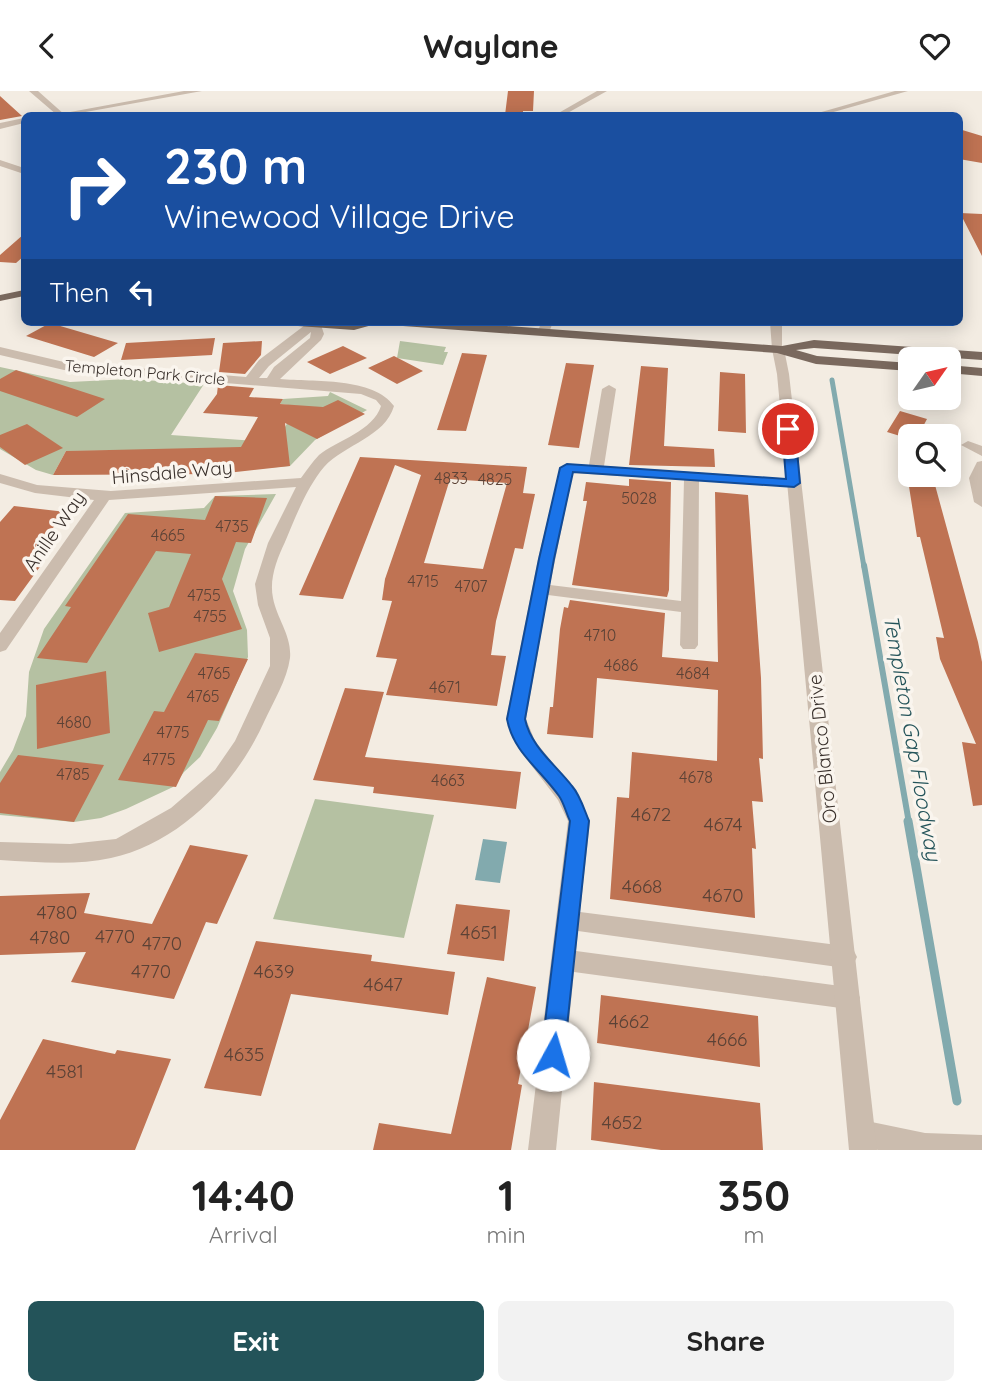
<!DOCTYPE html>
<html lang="en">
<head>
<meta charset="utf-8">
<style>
  body { margin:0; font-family:Quicksand,sans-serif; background:#f2f2f2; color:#222; height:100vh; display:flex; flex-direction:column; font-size:26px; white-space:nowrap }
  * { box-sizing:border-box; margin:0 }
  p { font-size:23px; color:#767676 }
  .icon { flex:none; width:38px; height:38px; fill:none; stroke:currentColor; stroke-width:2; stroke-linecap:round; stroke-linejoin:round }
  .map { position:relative; height:1059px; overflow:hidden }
  .side { display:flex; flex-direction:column; background:#fff; flex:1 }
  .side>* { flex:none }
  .guide { position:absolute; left:21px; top:21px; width:942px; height:214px; border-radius:10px; box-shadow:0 4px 18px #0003; background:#1a4fa0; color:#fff; overflow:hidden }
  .needle { width:46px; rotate:56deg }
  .fabs { position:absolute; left:898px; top:256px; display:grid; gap:14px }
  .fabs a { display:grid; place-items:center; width:63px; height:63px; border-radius:10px; background:#fff; box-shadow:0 4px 18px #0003; font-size:35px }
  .pin { position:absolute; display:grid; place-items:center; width:60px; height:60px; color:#fff; margin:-30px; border:4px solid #fff; border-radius:50%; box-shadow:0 2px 7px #0007 }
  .me { position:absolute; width:77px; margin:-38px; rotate:6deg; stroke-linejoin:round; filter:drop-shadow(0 0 5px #0008) }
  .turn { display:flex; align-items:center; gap:24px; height:147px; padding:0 28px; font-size:32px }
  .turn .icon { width:91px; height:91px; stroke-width:2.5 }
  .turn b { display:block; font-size:49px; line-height:60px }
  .then { display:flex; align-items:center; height:66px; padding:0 28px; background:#0003; gap:14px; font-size:26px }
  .eta { display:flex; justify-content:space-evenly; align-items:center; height:119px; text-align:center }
  .eta b { font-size:42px; font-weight:700; line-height:49px }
  .action { display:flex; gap:14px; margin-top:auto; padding:14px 28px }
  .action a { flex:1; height:80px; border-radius:10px; background:#235359; color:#fff; font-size:28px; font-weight:700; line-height:80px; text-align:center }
  .action a+a { background:#f2f2f2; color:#222 }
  header { display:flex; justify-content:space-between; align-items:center; height:91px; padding:0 28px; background:#fff; font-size:32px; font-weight:700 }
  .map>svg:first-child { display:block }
  .green { fill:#b5c1a2 }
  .water { fill:#82aaae }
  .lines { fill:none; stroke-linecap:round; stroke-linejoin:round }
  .stream-far2 { stroke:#82aaae; stroke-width:5 }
  .stream-far1 { stroke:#82aaae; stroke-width:6 }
  .stream { stroke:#82aaae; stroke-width:9 }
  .building { fill:#bf7353; fill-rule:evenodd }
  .minor { fill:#cbbcae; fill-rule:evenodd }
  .tertiary { fill:#cbbcae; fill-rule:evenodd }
  .primary { fill:#7a695e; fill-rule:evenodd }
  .route { fill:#1a73e8; stroke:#114b97; stroke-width:2 }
  .labels { text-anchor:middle; stroke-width:7; stroke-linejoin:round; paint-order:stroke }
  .far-street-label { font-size:16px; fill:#3a312c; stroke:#faf5ee }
  .number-label { font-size:16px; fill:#5b4236 }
  .street-label { font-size:19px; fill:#3a312c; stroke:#faf5ee }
  .near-number-label { font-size:19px; fill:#5b4236 }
  .water-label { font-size:21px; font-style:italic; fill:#235359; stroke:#faf5ee }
</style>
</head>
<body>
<header><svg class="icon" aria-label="back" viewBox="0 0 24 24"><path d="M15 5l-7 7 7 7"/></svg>Waylane<svg class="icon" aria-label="heart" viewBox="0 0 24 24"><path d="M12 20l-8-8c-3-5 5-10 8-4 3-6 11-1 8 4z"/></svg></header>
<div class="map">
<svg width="982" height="1059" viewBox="0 0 982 1059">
  <rect width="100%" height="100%" fill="#f3ece2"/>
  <path class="green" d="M 400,250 L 446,256 L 444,261 L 448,261 L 443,274 L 397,267 Z
    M 0,276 L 70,291 L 129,288 L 204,293 L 171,344 L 257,350 L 266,335 L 285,336 L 297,315 L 280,313 L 283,308 L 328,305 L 330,301 L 367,319 L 315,349 L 290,375 L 190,383 L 197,359 L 66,360 L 53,384 L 36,379 L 0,358 Z
    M 276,403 L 245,458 L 233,500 L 247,539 L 248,566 L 217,637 L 200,666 L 184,681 L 173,696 L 126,718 L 101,727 L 74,731 L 0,724 L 0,681 L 13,659 L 26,625 L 29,581 L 44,538 L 125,422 L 204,417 L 215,405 Z
    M 315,708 L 434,724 L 404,847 L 273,828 Z"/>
  <path class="water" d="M 483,748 L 507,751 L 500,792 L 475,789 Z"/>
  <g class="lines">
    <path class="stream-far2" d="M 832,289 L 864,476"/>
    <path class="stream-far1" d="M 864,474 L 909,732"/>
    <path class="stream" d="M 908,730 L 957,1010"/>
  </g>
  <path class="building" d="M 508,0 L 534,0 L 533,20 L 523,20 L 523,24 L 505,24 Z
    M 0,5 L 22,25 L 0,29 Z
    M 959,38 L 982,45 L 982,72 L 959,68 Z
    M 960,122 L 982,123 L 982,165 Z
    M 24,143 L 24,165 L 16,172 L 0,171 L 0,164 Z
    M 50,232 L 118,252 L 94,266 L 26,245 Z
    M 215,247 L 212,264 L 121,269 L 126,252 Z
    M 262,250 L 261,264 L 245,283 L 219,281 L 223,252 Z
    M 343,255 L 367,267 L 330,283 L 307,271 Z
    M 462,262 L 487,264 L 466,340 L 437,339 Z
    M 394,265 L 423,280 L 397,293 L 368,277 Z
    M 566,272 L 594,274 L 579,357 L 548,354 Z
    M 641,275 L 668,277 L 664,355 L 714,358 L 715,376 L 629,374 Z
    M 16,279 L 105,308 L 77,326 L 0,300 L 0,288 Z
    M 720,281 L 745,283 L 746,342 L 718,340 Z
    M 218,294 L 254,297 L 249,306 L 283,308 L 280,313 L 323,316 L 338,309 L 365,323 L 317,348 L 285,332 L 290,375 L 218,383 L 53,384 L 66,360 L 241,356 L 258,326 L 203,322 L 217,303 Z
    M 900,320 L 927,328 L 918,345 L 910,345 L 910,348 L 887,341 Z
    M 27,333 L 63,357 L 25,374 L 0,356 L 0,344 Z
    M 360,366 L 527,376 L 523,402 L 535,403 L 523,458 L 515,457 L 496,530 L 491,564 L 506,565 L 497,615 L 386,604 L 397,568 L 376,566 L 392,510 L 382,509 L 385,488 L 421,384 L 395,374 L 343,508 L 299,504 ZM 450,388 L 507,392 L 483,478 L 424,472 Z
    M 907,383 L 932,383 L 978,551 L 982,571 L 982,714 L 973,715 L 962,651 L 976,653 L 940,568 L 936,546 L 944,547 L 920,446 L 917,446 Z
    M 629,388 L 671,391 L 669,499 L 667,506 L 572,494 L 587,410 L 583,410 L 586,391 L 629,395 Z
    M 715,401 L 748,404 L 761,587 L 763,668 L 759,667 L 763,711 L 752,710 L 756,758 L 752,757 L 755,827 L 610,808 L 617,706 L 629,707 L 632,661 L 717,670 L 718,599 L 597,587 L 593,647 L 547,643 L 550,616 L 553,616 L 560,538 L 564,516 L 568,517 L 570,509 L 665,522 L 662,566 L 718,571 Z
    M 215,405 L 267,407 L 251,452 L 236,451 L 222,488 L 242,538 L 159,561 L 148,522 L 169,516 L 191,463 L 156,460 L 87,572 L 37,567 L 71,516 L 65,515 L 128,423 L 205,429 Z
    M 14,415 L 66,421 L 25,471 L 42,473 L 15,510 L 0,509 L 0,431 Z
    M 195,562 L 248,568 L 219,630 L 208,629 L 176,696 L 118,689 L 154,620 L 164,621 Z
    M 106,580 L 110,642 L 37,658 L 36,594 Z
    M 345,597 L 384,601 L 365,666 L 521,681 L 516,718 L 373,702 L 374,696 L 313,689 Z
    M 18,664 L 104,674 L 74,731 L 0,722 L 0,692 Z
    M 190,754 L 248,764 L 217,833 L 206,831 L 174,908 L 71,891 L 86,861 L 0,864 L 0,805 L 90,802 L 84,822 L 152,833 Z
    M 456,813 L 510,819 L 504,870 L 447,863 Z
    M 256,850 L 372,864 L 371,870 L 455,881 L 448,924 L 291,903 L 261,1005 L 204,997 Z
    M 487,886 L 536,896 L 518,993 L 522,994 L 511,1059 L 373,1059 L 379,1032 L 451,1043 Z
    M 601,904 L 758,925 L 760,976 L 597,952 Z
    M 43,948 L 115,963 L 117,959 L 171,968 L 135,1059 L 0,1059 L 0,1029 Z
    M 594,991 L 760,1012 L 763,1059 L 661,1059 L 591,1049 Z"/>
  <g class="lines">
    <path class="minor" d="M 29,0 L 38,0 L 65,24 L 57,24 Z
      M 597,0 L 607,0 L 564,24 L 555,24 Z
      M 895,0 L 908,0 L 823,24 L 811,24 Z
      M 0,69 L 24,77 L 24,83 L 0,75 Z
      M 309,231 L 320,231 L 324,243 L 321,249 L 280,288 C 313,291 374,286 394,315 C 385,346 345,353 324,376 C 307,396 295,427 285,451 C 277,468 269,488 273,507 C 277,528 292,545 290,567 C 287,589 273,611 264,631 C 236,693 180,752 111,767 C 75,775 36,771 0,769 L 0,751 L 70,753 L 116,748 L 171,717 L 215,679 L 235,650 L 270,575 L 270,547 L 258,514 L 255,493 L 268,452 L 296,396 L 109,409 L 6,559 L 0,561 L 0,542 L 94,409 L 35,402 L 0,392 L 0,383 L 37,394 L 111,400 L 301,387 C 307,379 312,371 319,364 C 338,349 373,340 381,315 L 376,309 L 361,303 L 64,279 L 0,264 L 0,256 L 64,271 L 246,286 L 259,269 ZM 311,241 L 310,247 L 274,276 L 267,287 L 259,287 L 269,275 Z
      M 541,231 L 553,231 L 548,244 L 538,241 Z
      M 770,231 L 782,231 L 782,261 L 774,261 L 772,258 Z
      M 609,294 L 616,298 L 604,375 L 794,388 L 801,392 L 794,396 L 699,390 L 698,554 L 695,558 L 683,558 L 680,554 L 681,521 L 548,504 L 526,628 L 535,650 L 573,697 L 590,730 L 580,821 L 845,855 L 853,858 L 857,866 L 853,874 L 845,877 L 578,840 L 576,860 L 848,896 L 857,899 L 860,907 L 857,915 L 848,918 L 574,881 L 556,1059 L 528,1059 L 568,730 L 558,709 L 521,661 L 506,628 L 538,468 L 560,377 L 567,373 L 589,374 L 602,298 ZM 573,382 L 684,389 L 681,510 L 550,494 Z
      M 968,350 L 982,355 L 982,365 L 961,354 Z
      M 982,370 L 982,416 L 974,411 L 969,387 L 977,371 Z
      M 862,1029 L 925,1042 L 982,1044 L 982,1059 L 878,1059 L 852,1052 L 849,1042 L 852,1032 Z"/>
    <path class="tertiary" d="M 184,0 L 202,0 L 69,24 L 54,24 Z
      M 24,27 L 24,32 L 0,38 L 0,32 Z
      M 778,254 L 784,258 L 789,283 L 877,1059 L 849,1059 L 777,283 L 772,258 Z"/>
    <path class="primary" d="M 24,199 L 24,205 L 0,210 L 0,204 Z
      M 292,231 L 383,231 L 354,239 L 298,235 Z
      M 397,231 L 453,231 L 782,255 L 814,249 L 982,261 L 982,269 L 814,257 L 796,259 L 817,265 L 910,272 L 910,280 L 816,273 L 777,262 L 403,235 Z
      M 948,274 L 982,277 L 982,285 L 948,282 Z"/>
  </g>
  <path class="route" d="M 788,334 L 795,338 L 800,392 L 794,396 L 573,381 L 554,468 L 525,628 C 531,656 555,673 572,695 C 580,704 584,718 589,730 L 564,964 L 561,972 L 553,976 L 545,972 L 541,964 L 570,730 C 566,722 564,712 559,705 C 540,678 513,661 507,628 L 539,468 L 560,377 L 567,373 L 786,388 L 782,338 Z"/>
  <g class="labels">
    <g class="far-street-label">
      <text transform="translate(145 281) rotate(5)" y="6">Templeton Park Circle</text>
    </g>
    <g class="number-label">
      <text x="451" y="393">4833</text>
      <text x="495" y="394">4825</text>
      <text x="639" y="413">5028</text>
      <text x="232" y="441">4735</text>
      <text x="168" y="450">4665</text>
      <text x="423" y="496">4715</text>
      <text x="471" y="501">4707</text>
      <text x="204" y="510">4755</text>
      <text x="210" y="531">4755</text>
      <text x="600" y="550">4710</text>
      <text x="621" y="580">4686</text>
      <text x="214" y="588">4765</text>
      <text x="693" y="588">4684</text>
      <text x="445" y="602">4671</text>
      <text x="203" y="611">4765</text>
      <text x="74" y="637">4680</text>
      <text x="173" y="647">4775</text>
      <text x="159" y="674">4775</text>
      <text x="73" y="689">4785</text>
      <text x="696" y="692">4678</text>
      <text x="448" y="695">4663</text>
    </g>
    <g class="street-label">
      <text transform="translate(172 381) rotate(-5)" y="7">Hinsdale Way</text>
      <text transform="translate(54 440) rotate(-55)" y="7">Anille Way</text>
      <text transform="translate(822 658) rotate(-96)" y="7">Oro Blanco Drive</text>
    </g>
    <g class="near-number-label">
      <text x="651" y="730">4672</text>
      <text x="723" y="740">4674</text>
      <text x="642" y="802">4668</text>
      <text x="723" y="811">4670</text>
      <text x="57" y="828">4780</text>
      <text x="479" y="848">4651</text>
      <text x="115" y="852">4770</text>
      <text x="50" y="853">4780</text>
      <text x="162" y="859">4770</text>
      <text x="151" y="887">4770</text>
      <text x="274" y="887">4639</text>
      <text x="383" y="900">4647</text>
      <text x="629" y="937">4662</text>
      <text x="727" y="955">4666</text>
      <text x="244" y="970">4635</text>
      <text x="65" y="987">4581</text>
      <text x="622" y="1038">4652</text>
    </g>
    <g class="water-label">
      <text transform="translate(912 647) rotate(80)" y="7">Templeton Gap Floodway</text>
    </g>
  </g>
</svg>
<div class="fabs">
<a><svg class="needle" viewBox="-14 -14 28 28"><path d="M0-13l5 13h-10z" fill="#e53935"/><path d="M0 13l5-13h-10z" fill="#767676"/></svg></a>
<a><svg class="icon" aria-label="search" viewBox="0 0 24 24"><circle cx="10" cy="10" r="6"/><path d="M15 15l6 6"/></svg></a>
</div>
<div class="pin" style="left:788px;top:338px;background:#d93025"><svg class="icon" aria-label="arrive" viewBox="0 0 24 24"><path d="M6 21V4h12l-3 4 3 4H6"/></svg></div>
<svg class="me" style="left:553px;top:964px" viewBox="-20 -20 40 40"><circle r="19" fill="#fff"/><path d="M0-13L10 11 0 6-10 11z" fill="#1a73e8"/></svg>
<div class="guide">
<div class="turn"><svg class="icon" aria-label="right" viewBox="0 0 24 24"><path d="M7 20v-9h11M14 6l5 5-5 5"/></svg><div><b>230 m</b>Winewood Village Drive</div></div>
<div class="then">Then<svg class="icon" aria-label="left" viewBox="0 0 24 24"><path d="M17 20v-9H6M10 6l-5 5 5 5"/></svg></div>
</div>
</div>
<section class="side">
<div class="eta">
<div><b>14:40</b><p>Arrival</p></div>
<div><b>1</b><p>min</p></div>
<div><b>350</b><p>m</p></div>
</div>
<div class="action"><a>Exit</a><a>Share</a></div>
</section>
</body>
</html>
